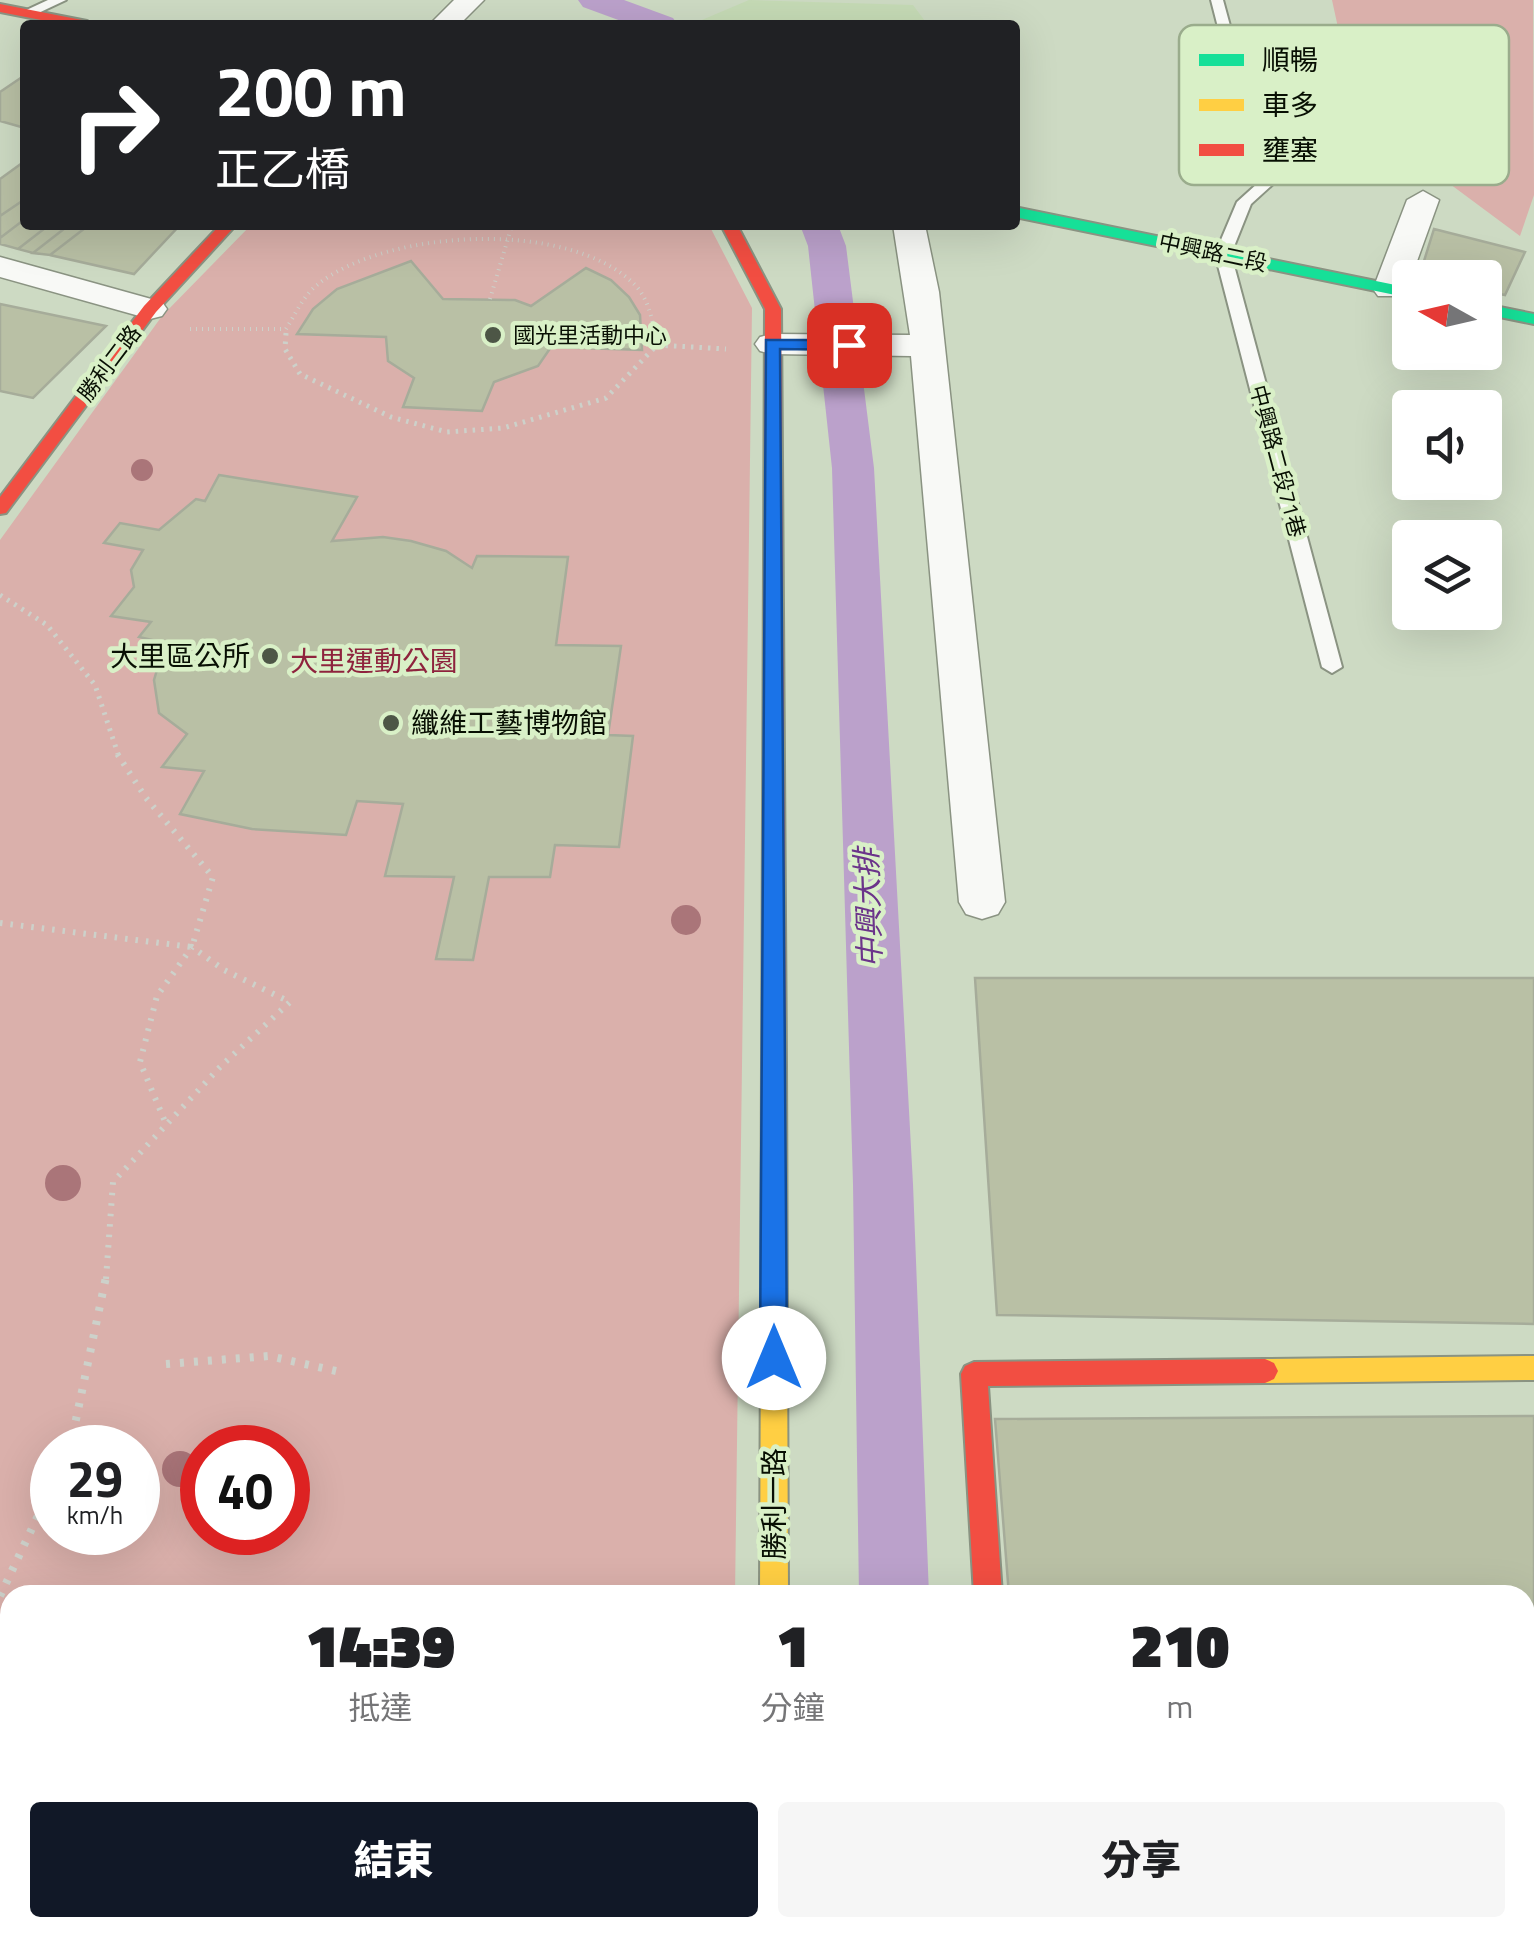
<!DOCTYPE html>
<html lang="zh-TW">
<head>
<meta charset="utf-8">
<style>
  body { margin:0; font-family:"Titillium Web","Noto Sans TC",sans-serif; background:#f6f6f6; color:#202124; height:100vh; display:flex; flex-direction:column; font-size:38px; white-space:nowrap }
  * { box-sizing:border-box; margin:0 }
  p { font-size:32px; color:#757577 }
  .icon { flex:none; width:55px; height:55px; fill:none; stroke:currentColor; stroke-width:2; stroke-linecap:round; stroke-linejoin:round }
  .map { position:relative; flex:1; overflow:hidden }
  .drawer { position:absolute; left:0px; top:1585px; width:1535px; height:352px; display:flex; flex-direction:column; background:#fff; border-radius:30px 30px 0 0; box-shadow:0 10px 40px #0002 }
  .drawer>* { flex:none }
  .guide { position:absolute; left:20px; top:20px; width:1000px; height:210px; border-radius:10px; box-shadow:0 10px 40px #0002; background:#202124; color:#fff; overflow:hidden }
  .needle { width:65px; rotate:278deg }
  .controls { position:absolute; left:1392px; top:260px; display:grid; gap:20px }
  .controls a { display:grid; place-items:center; width:110px; height:110px; border-radius:10px; background:#fff; box-shadow:0 10px 40px #0002; font-size:50px }
  .speed { position:absolute; left:30px; top:1425px; display:flex; gap:20px; font-size:50px; font-weight:700; text-align:center }
  .speed>* { display:grid; place-content:center; width:130px; height:130px; border-radius:50%; background:#fff; box-shadow:0 10px 40px #0002; line-height:1 }
  .speed small { font-size:25px; font-weight:400 }
  .speed .limit { border:15px solid #d22; background:#fff; color:#111 }
  .pin { position:absolute; display:grid; place-items:center; width:85px; height:85px; color:#fff; margin:-42px; border-radius:20px; box-shadow:0 5px 15px #0006 }
  .me { position:absolute; width:110px; margin:-55px; rotate:0deg; stroke-linejoin:round; filter:drop-shadow(0 0 8px #0008) }
  .turn { display:flex; align-items:center; gap:35px; height:210px; padding:0 30px; font-size:45px }
  .turn .icon { width:130px; height:130px; stroke-width:2.5 }
  .turn b { display:block; font-size:70px; line-height:85px }
  .eta { display:flex; justify-content:space-evenly; align-items:center; height:170px; text-align:center }
  .eta b { font-size:60px; font-weight:800; line-height:70px }
  .primary-button { display:flex; gap:20px; margin-top:auto; padding:20px 30px }
  .primary-button a { flex:1; height:115px; border-radius:10px; background:#111827; color:#fff; font-size:40px; font-weight:800; line-height:115px; text-align:center }
  .primary-button a+a { background:#f6f6f6; color:#202124 }
  .map>svg:first-child { display:block }
  .built { fill:#c5dab5 }
  .green { fill:#dab0ab; fill-rule:evenodd }
  .lines { fill:none; stroke-linecap:round; stroke-linejoin:round }
  .canal { fill:#bba1cb; fill-rule:evenodd }
  .building { fill:#b9c0a5; stroke:#a6ac9a; stroke-width:2.5 }
  .lane-casing { stroke:#8a9382; stroke-width:4 }
  .street-casing { stroke:#8a9382; stroke-width:3 }
  .fast-casing { stroke:#8a9382; stroke-width:4 }
  .slow-casing { stroke:#8a9382; stroke-width:4 }
  .jam-casing { stroke:#8a9382; stroke-width:4 }
  .path-far3 { stroke:#cdd1ca; stroke-width:4; stroke-dasharray:1 5; stroke-linecap:butt }
  .path-far2 { stroke:#cdd1ca; stroke-width:5; stroke-dasharray:2.5 6; stroke-linecap:butt }
  .path-far1 { stroke:#cdd1ca; stroke-width:6; stroke-dasharray:2.5 8; stroke-linecap:butt }
  .path { stroke:#cdd1ca; stroke-width:8; stroke-dasharray:4 10; stroke-linecap:butt }
  .lane { fill:#f8f9f6; fill-rule:evenodd }
  .street { fill:#f8f9f6; fill-rule:evenodd }
  .fast { fill:#16e098; fill-rule:evenodd }
  .slow { fill:#ffcf43; fill-rule:evenodd }
  .jam { fill:#f24e42; fill-rule:evenodd }
  .tree { fill:#aa7579 }
  .route { fill:#1a73e8; stroke:#114b97; stroke-width:2.5 }
  .poi-dot { fill:#4d5646; stroke:#d9f0c7; stroke-width:4 }
  .labels { text-anchor:middle; stroke-width:9; stroke-linejoin:round; paint-order:stroke }
  .far-street-label { font-size:22px; fill:#080f03; stroke:#d9f0c7 }
  .far-poi-label { font-size:22px; fill:#080f03; stroke:#d9f0c7; text-anchor:start }
  .poi-label { font-size:28px; fill:#080f03; stroke:#d9f0c7; text-anchor:end }
  .park-label { font-size:28px; fill:#8e233d; stroke:#d9f0c7 }
  .street-label { font-size:28px; fill:#080f03; stroke:#d9f0c7 }
  .water-label { font-size:30px; font-style:italic; fill:#6b348a; stroke:#d9f0c7 }
  .key { fill:#d9f0c7; stroke:#9aac8c; stroke-width:2.5 }
  .key-label { font-size:28px; fill:#080f03 }
</style>
</head>
<body>
<div class="map">
<svg width="1534" height="1937" viewBox="0 0 1534 1937">
  <rect width="100%" height="100%" fill="#cddac3"/>
  <path class="built" d="M 749,0 L 913,5 L 928,25 L 690,25 Z"/>
  <path class="green" d="M 1332,0 L 1533,0 L 1534,195 L 1520,236 L 1357,115 Z
    M 251,225 L 709,225 L 752,308 L 735,1595 L 10,1595 L 10,1928 L 731,1928 L 731,1937 L 0,1937 L 0,540 L 162,316 ZM 52,1448 L 138,1448 L 138,1532 L 52,1532 ZM 202,1448 L 288,1448 L 288,1532 L 202,1532 Z"/>
  <g class="lines">
    <path class="canal" d="M 578,0 L 624,0 L 673,18 L 678,25 L 632,25 L 583,7 Z
      M 800,225 L 838,225 L 846,246 L 874,468 L 913,1184 L 929,1595 L 859,1595 L 853,1184 L 832,468 L 808,246 Z
      M 864,1928 L 942,1928 L 942,1937 L 864,1937 Z"/>
  </g>
  <path class="building" d="M 25,75 L 25,128 L 0,121 L 0,92 Z
    M 25,161 L 25,199 L 0,216 L 0,179 Z
    M 25,199 L 25,219 L 0,238 L 0,216 Z
    M 25,219 L 25,225 L 49,225 L 18,249 L 0,244 L 0,238 Z
    M 49,225 L 69,225 L 33,253 L 18,249 Z
    M 69,225 L 89,225 L 50,255 L 33,253 Z
    M 89,225 L 176,225 L 179,226 L 134,274 L 50,255 Z
    M 1434,229 L 1525,252 L 1505,295 L 1485,291 L 1485,278 L 1419,277 Z
    M 411,261 L 443,299 L 515,300 L 531,306 L 586,268 L 611,280 L 629,297 L 640,315 L 642,350 L 551,347 L 538,366 L 494,382 L 482,411 L 403,407 L 414,378 L 388,361 L 386,337 L 297,334 L 313,309 L 337,289 Z
    M 0,304 L 106,326 L 33,398 L 0,391 Z
    M 219,475 L 357,497 L 332,541 L 383,537 L 411,541 L 446,551 L 472,568 L 477,556 L 568,557 L 556,645 L 621,646 L 608,735 L 633,736 L 619,847 L 555,845 L 550,877 L 489,877 L 473,960 L 436,959 L 454,877 L 385,876 L 403,804 L 357,801 L 346,835 L 252,829 L 180,814 L 204,771 L 162,767 L 187,734 L 159,713 L 154,680 L 165,643 L 139,637 L 151,622 L 111,616 L 134,587 L 131,570 L 143,550 L 104,543 L 120,523 L 159,530 L 196,499 L 205,501 Z
    M 975,978 L 1534,978 L 1534,1324 L 997,1315 Z
    M 1534,1416 L 1534,1937 L 1038,1937 L 1037,1928 L 1525,1928 L 1525,1595 L 1009,1595 L 995,1419 Z"/>
  <g class="lines">
    <g class="lane-casing">
      <path id="lane" d="M 48,0 L 66,0 L 32,16 L 20,13 Z
        M 1211,0 L 1223,0 L 1273,184 L 1251,204 L 1231,254 L 1342,667 L 1332,673 L 1322,667 L 1215,254 L 1237,202 L 1258,183 Z"/>
    </g>
    <g class="street-casing">
      <path id="street" d="M 454,0 L 484,0 L 459,25 L 429,25 Z
        M 1423,191 L 1439,200 L 1407,289 L 1402,296 L 1378,296 L 1373,289 L 1407,200 Z
        M 893,225 L 925,225 L 939,292 L 1005,902 L 998,914 L 982,919 L 966,914 L 959,902 L 911,356 L 772,354 L 760,351 L 755,344 L 760,337 L 772,334 L 910,335 Z
        M 0,257 L 162,302 L 167,309 L 162,316 L 150,319 L 0,277 Z
        M 740,1928 L 808,1928 L 808,1937 L 740,1937 Z
        M 975,1928 L 1043,1928 L 1044,1937 L 976,1937 Z"/>
    </g>
    <g class="fast-casing">
      <path id="fast" d="M 1015,207 L 1410,288 L 1410,298 L 1015,217 Z
        M 1485,304 L 1534,314 L 1534,324 L 1485,314 Z"/>
    </g>
    <g class="slow-casing">
      <path id="slow" d="M 774,1057 L 782,1059 L 786,1066 L 788,1595 L 760,1595 L 762,1066 L 766,1059 Z
        M 1534,1356 L 1534,1380 L 1265,1383 L 1256,1379 L 1252,1371 L 1256,1363 L 1265,1359 Z"/>
    </g>
    <g class="jam-casing">
      <path id="jam" d="M 0,4 L 87,21 L 94,25 L 67,25 L 0,12 Z
        M 220,225 L 236,225 L 156,312 L 6,513 L 0,514 L 0,497 L 144,306 Z
        M 721,225 L 737,225 L 781,309 L 786,1066 L 782,1073 L 766,1073 L 762,1066 L 765,309 Z
        M 1265,1359 L 1274,1363 L 1278,1371 L 1274,1379 L 1265,1383 L 988,1386 L 1002,1595 L 974,1595 L 961,1374 L 965,1366 L 974,1362 Z"/>
    </g>
    <path class="path-far3" d="M 490,299 L 512,225
      M 190,329 L 286,329
      M 286,329 C 295,315 303,296 317,285 C 386,229 571,218 636,286 C 648,299 652,318 655,335
      M 286,335 L 286,329"/>
    <path class="path-far2" d="M 286,333 L 285,349 L 300,374 L 391,417 L 447,432 L 503,428 L 606,398 L 657,345 L 655,333
      M 657,345 L 726,349
      M 0,595 L 47,625 L 95,685 L 118,754"/>
    <path class="path-far1" d="M 0,923 L 192,947 L 213,877 L 146,798 L 116,752
      M 106,1279 L 113,1182 L 220,1067 L 290,1002 L 224,970 L 192,947 L 157,996 L 140,1062 L 166,1124"/>
    <path class="path" d="M 166,1364 L 269,1356 L 336,1371
      M 70,1448 L 106,1277
      M 0,1596 L 52,1486"/>
    <use href="#lane" class="lane"/>
    <use href="#street" class="street"/>
    <use href="#fast" class="fast"/>
    <use href="#slow" class="slow"/>
    <use href="#jam" class="jam"/>
  </g>
  <g class="tree">
    <circle cx="142" cy="470" r="11"/>
    <circle cx="686" cy="920" r="15"/>
    <circle cx="63" cy="1183" r="18"/>
    <circle cx="180" cy="1469" r="18"/>
  </g>
  <path class="route" d="M 766,340 L 849,340 L 857,345 L 849,350 L 780,349 L 787,1358 L 783,1366 L 774,1369 L 764,1366 L 760,1358 Z"/>
  <g class="poi-dot">
    <circle cx="493" cy="335" r="10"/>
    <circle cx="270" cy="656" r="10"/>
    <circle cx="391" cy="723" r="10"/>
  </g>
  <g class="labels">
    <g class="far-street-label">
      <text transform="translate(1213 252) rotate(12)" y="8">中興路二段</text>
      <text transform="translate(109 363) rotate(-53)" y="8">勝利二路</text>
      <text transform="translate(1278 461) rotate(75)" y="8">中興路二段71巷</text>
    </g>
    <g class="far-poi-label">
      <text x="513" y="343">國光里活動中心</text>
    </g>
    <g class="poi-label">
      <text x="250" y="666">大里區公所</text>
      <text x="411" y="733" text-anchor="start">纖維工藝博物館</text>
    </g>
    <g class="park-label">
      <text x="374" y="671">大里運動公園</text>
    </g>
    <g class="street-label">
      <text transform="translate(774 1504) rotate(-90)" y="10">勝利一路</text>
    </g>
    <g class="water-label">
      <text transform="translate(869 908) rotate(-92)" y="10">中興大排</text>
    </g>
  </g>
  <rect x="1179" y="25" width="330" height="160" rx="15" class="key"/>
  <rect x="1199" y="54" width="45" height="12" fill="#16e098"/>
  <rect x="1199" y="99" width="45" height="12" fill="#ffcf43"/>
  <rect x="1199" y="144" width="45" height="12" fill="#f24e42"/>
  <g class="key-label">
    <text x="1262" y="70">順暢</text>
    <text x="1262" y="115">車多</text>
    <text x="1262" y="160">壅塞</text>
  </g>
</svg>
<div class="controls">
<a><svg class="needle" viewBox="-14 -14 28 28"><path d="M0-13l5 13h-10z" fill="#e53935"/><path d="M0 13l5-13h-10z" fill="#757577"/></svg></a>
<a><svg class="icon" aria-label="sound" viewBox="0 0 24 24"><path d="M4 9h4l5-4v14l-5-4H4zM17 9q2 3 0 6"/></svg></a>
<a><svg class="icon" aria-label="layers" viewBox="0 0 24 24"><path d="M12 4l9 5-9 5-9-5zM3 14l9 5 9-5"/></svg></a>
</div>
<div class="speed"><div>29<small>km/h</small></div><div class="limit">40</div></div>
<div class="pin" style="left:849px;top:345px;background:#d93025"><svg class="icon" aria-label="arrive" viewBox="0 0 24 24"><path d="M6 21V4h12l-3 4 3 4H6"/></svg></div>
<svg class="me" style="left:774px;top:1358px" viewBox="-20 -20 40 40"><circle r="19" fill="#fff"/><path d="M0-13L10 11 0 6-10 11z" fill="#1a73e8"/></svg>
<div class="guide">
<div class="turn"><svg class="icon" aria-label="right" viewBox="0 0 24 24"><path d="M7 20v-9h11M14 6l5 5-5 5"/></svg><div><b>200 m</b>正乙橋</div></div>
</div>
<section class="drawer">
<div class="eta">
<div><b>14:39</b><p>抵達</p></div>
<div><b>1</b><p>分鐘</p></div>
<div><b>210</b><p>m</p></div>
</div>
<div class="primary-button"><a>結束</a><a>分享</a></div>
</section>
</div>
</body>
</html>
